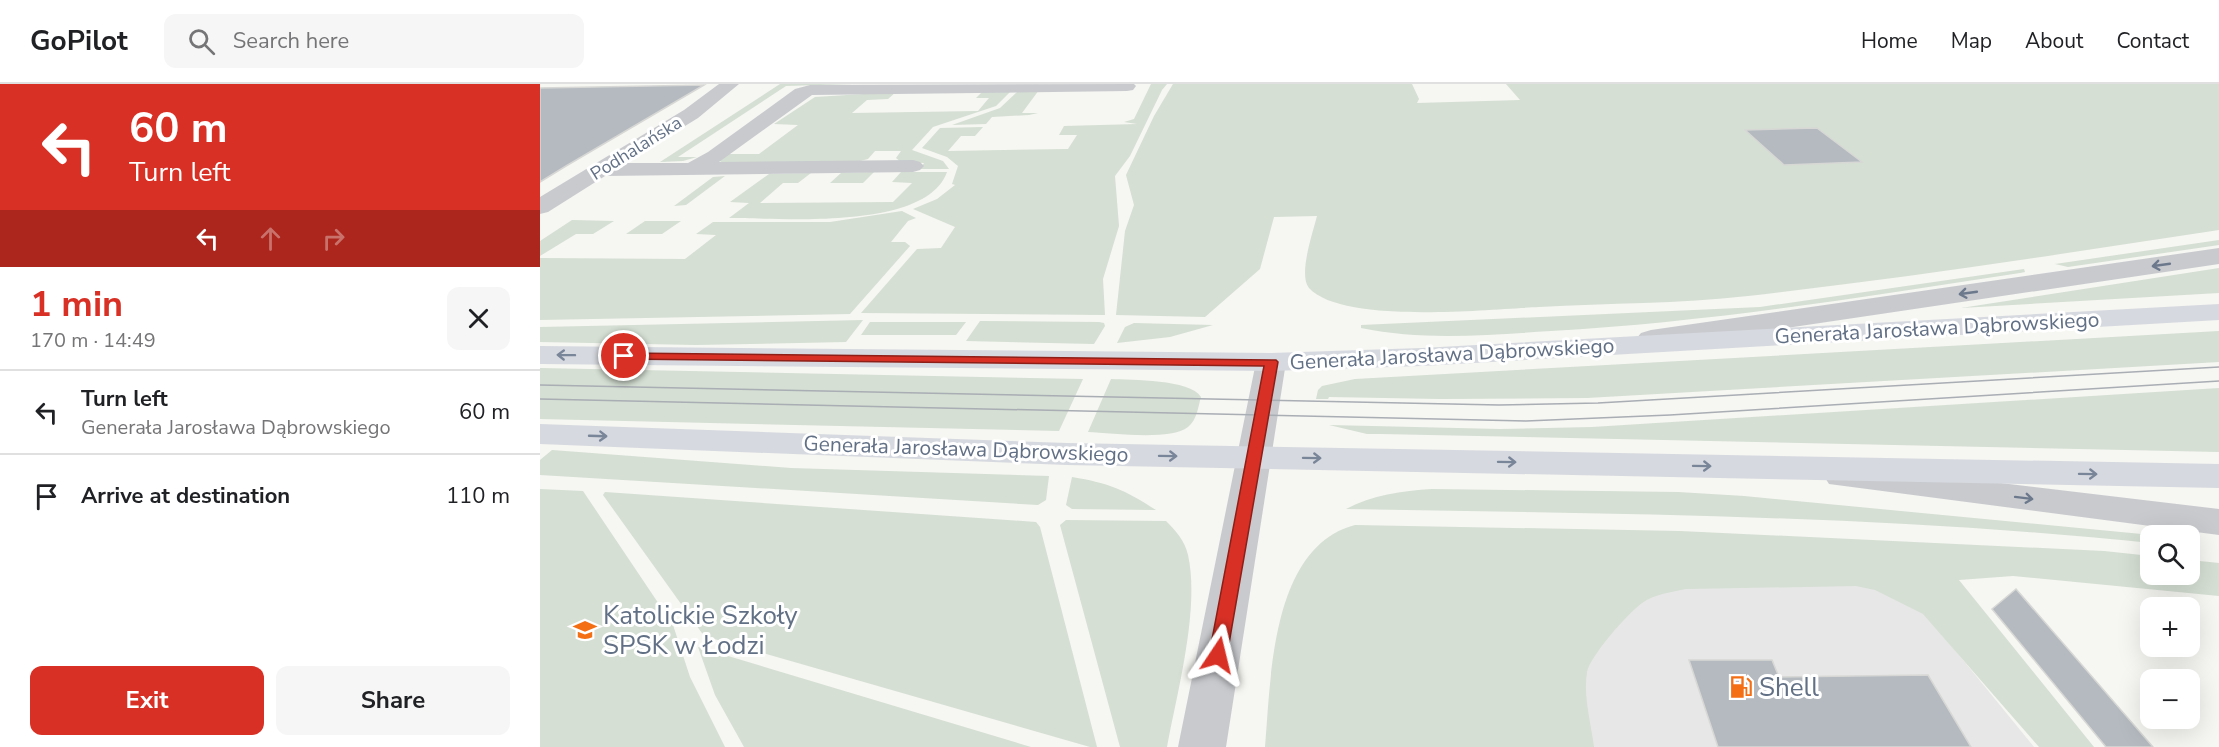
<!DOCTYPE html>
<html lang="en">
<head>
<meta charset="utf-8">
<style>
  body { margin:0; font-family:"Nunito Sans",sans-serif; background:#f6f6f6; color:#202124; height:100vh; display:flex; flex-direction:column; font-size:22px; white-space:nowrap }
  * { box-sizing:border-box; margin:0 }
  p { font-size:20px; color:#757577 }
  .icon { flex:none; width:33px; height:33px; fill:none; stroke:currentColor; stroke-width:2; stroke-linecap:round; stroke-linejoin:round }
  .map { position:relative; flex:1; overflow:hidden }
  .sheet { display:flex; flex-direction:column; background:#fff; width:540px }
  .sheet>* { flex:none }
  .hud { background:#d93025; color:#fff; overflow:hidden }
  .controls { position:absolute; left:1600px; top:441px; display:grid; gap:12px }
  .controls a { display:grid; place-items:center; width:60px; height:60px; border-radius:12px; background:#fff; box-shadow:0 6px 24px #0002; font-size:30px }
  .pin { position:absolute; display:grid; place-items:center; width:51px; height:51px; color:#fff; margin:-26px; border:3px solid #fff; border-radius:50%; box-shadow:0 2px 6px #0007 }
  .me { position:absolute; width:66px; margin:-33px; rotate:10deg; stroke-linejoin:round; filter:drop-shadow(0 0 4px #0008) }
  .turn { display:flex; align-items:center; gap:21px; height:126px; padding:0 30px; font-size:27px }
  .turn .icon { width:78px; height:78px; stroke-width:2.5 }
  .turn b { display:block; font-size:42px; line-height:51px }
  .lanes { display:flex; align-items:center; height:57px; padding:0 30px; background:#0003; justify-content:center; gap:30px; direction:ltr }
  .lanes .off { opacity:.35 }
  .round { display:grid; place-items:center; flex:none; width:63px; height:63px; border-radius:12px; background:#f6f6f6 }
  .head { display:flex; align-items:center; justify-content:space-between; height:102px; padding:0 30px }
  h1 { font-size:36px; font-weight:700; line-height:45px; color:#d93025 }
  .cta { display:flex; gap:12px; margin-top:auto; padding:12px 30px }
  .cta a { flex:1; height:69px; border-radius:12px; background:#d93025; color:#fff; font-size:24px; font-weight:700; line-height:69px; text-align:center }
  .cta a+a { background:#f6f6f6; color:#202124 }
  ul { padding:0; list-style:none }
  li { display:flex; align-items:center; gap:18px; height:84px; padding:0 30px; border-top:2px solid #e0e0e0 }
  li div { flex:1 }
  li b { display:block; font-size:22px }
  li em { font-style:normal }
  header { display:flex; align-items:center; gap:36px; box-sizing:border-box; height:84px; padding:0 30px; background:#fff; border-bottom:2px solid #e0e0e0 }
  header strong { font-size:28px }
  nav { display:flex; gap:33px; margin-inline-start:auto; font-size:21px }
  .search { width:420px; height:54px; background:#f6f6f6; display:flex; align-items:center; gap:15px; box-sizing:border-box; padding:0 21px; border-radius:12px; color:#757577; font-size:22px }
  main { display:flex; flex:1; min-height:0 }
  .map>svg:first-child { display:block }
  .built { fill:#e6e7e6 }
  .green { fill:#d5dfd3 }
  .building { fill:#b4bac0; stroke:#d7d8d5; stroke-width:1.5 }
  .lines { fill:none; stroke-linecap:round; stroke-linejoin:round }
  .minor { fill:#c8cace; fill-rule:evenodd }
  .major { fill:#d6d9df; fill-rule:evenodd }
  .tram { stroke:#a9adb4; stroke-width:1.5 }
  .oneway { stroke:#6c798d }
  .oneway2 { stroke:#798598 }
  .route { fill:#d93025; stroke:#8d1f18; stroke-width:1.5 }
  .labels { text-anchor:middle; stroke-width:6; stroke-linejoin:round; paint-order:stroke }
  .far-street-label { font-size:18px; fill:#627086; stroke:#fff }
  .street-label { font-size:21px; fill:#627086; stroke:#fff }
  .near-poi-label { font-size:26px; fill:#627086; stroke:#fff; text-anchor:start }
</style>
</head>
<body>
<header>
<strong>GoPilot</strong>
<div class="search"><svg class="icon" aria-label="search" viewBox="0 0 24 24"><circle cx="10" cy="10" r="6"/><path d="M15 15l6 6"/></svg>Search here</div>
<nav><a>Home</a><a>Map</a><a>About</a><a>Contact</a></nav>
</header>
<main>
<section class="sheet">
<div class="hud">
<div class="turn"><svg class="icon" aria-label="left" viewBox="0 0 24 24"><path d="M17 20v-9H6M10 6l-5 5 5 5"/></svg><div><b>60 m</b>Turn left</div></div>
<div class="lanes"><svg class="icon" aria-label="left" viewBox="0 0 24 24"><path d="M17 20v-9H6M10 6l-5 5 5 5"/></svg><svg class="icon off" aria-label="ahead" viewBox="0 0 24 24"><path d="M12 20V5M6 11l6-6 6 6"/></svg><svg class="icon off" aria-label="right" viewBox="0 0 24 24"><path d="M7 20v-9h11M14 6l5 5-5 5"/></svg></div>
</div>
<div class="head"><div><h1>1 min</h1><p>170 m · 14:49</p></div><a class="round"><svg class="icon" aria-label="close" viewBox="0 0 24 24"><path d="M6 6l12 12M18 6L6 18"/></svg></a></div>
<ul>
<li><svg class="icon" aria-label="left" viewBox="0 0 24 24"><path d="M17 20v-9H6M10 6l-5 5 5 5"/></svg><div><b>Turn left</b><p>Generała Jarosława Dąbrowskiego</p></div><em>60 m</em></li>
<li><svg class="icon" aria-label="arrive" viewBox="0 0 24 24"><path d="M6 21V4h12l-3 4 3 4H6"/></svg><div><b>Arrive at destination</b></div><em>110 m</em></li>
</ul>
<div class="cta"><a>Exit</a><a>Share</a></div>
</section>
<div class="map">
<svg width="1679" height="663" viewBox="0 0 1679 663">
  <rect width="100%" height="100%" fill="#f6f6f2"/>
  <path class="built" d="M 1117,499 L 1361,500 L 1494,663 L 997,663 L 1004,591 Z"/>
  <path class="green" d="M 240,0 L 312,0 L 246,2 L 138,73 L 157,73 L 143,77 L 120,78 Z
    M 611,0 L 627,0 L 622,6 L 590,72 L 575,92 L 579,142 L 563,195 L 565,231 L 321,229 L 377,165 L 401,164 L 415,143 L 373,125 L 397,115 L 415,101 L 412,100 L 418,82 L 407,73 L 382,64 L 400,44 L 443,43 L 435,52 L 421,52 L 408,67 L 528,65 L 537,51 L 519,51 L 524,42 L 597,40 L 584,38 L 594,35 Z
    M 633,0 L 872,0 L 879,15 L 877,19 L 980,16 L 966,0 L 1679,0 L 1679,146 C 1522,170 1366,194 1208,212 C 1139,220 1068,219 999,223 C 949,225 803,241 769,204 C 758,191 773,148 777,132 L 734,133 L 720,185 L 665,233 L 576,231 L 585,147 L 594,121 L 586,91 L 614,32 Z
    M 499,6 L 482,29 L 498,29 L 489,31 L 452,33 L 446,40 L 412,41 L 460,24 L 477,8 Z
    M 443,7 L 471,7 L 456,22 L 393,43 L 372,66 L 403,77 L 409,85 L 380,85 L 384,79 L 361,78 L 356,74 L 361,67 L 335,67 L 328,75 L 320,77 L 183,80 L 179,76 L 184,70 L 219,70 L 258,41 L 234,40 L 275,13 L 356,8 L 348,15 L 327,16 L 312,29 L 438,27 L 449,14 L 436,14 Z
    M 334,88 L 323,99 L 290,99 L 301,89 Z
    M 361,88 L 407,88 C 386,147 241,134 189,134 L 209,119 L 190,118 L 229,90 L 271,89 L 258,99 L 243,99 L 220,119 L 353,118 L 372,99 L 352,98 Z
    M 185,92 L 146,121 L 134,122 L 173,93 Z
    M 362,127 L 376,134 L 368,137 L 351,158 L 365,158 L 370,162 L 310,230 L 0,236 L 0,174 L 145,175 L 176,151 L 156,150 L 173,138 L 290,138 Z
    M 32,136 L 74,137 L 53,150 L 36,150 L 0,172 L 0,157 Z
    M 105,137 L 141,137 L 122,150 L 86,150 Z
    M 1679,156 L 1679,161 L 1528,183 L 1515,180 Z
    M 1679,184 L 1679,209 L 1421,224 Z
    M 1484,185 L 1485,188 L 1480,189 C 1324,213 1169,238 1011,247 C 948,251 883,257 821,244 L 821,241 L 1220,223 Z
    M 323,236 L 306,258 L 156,261 L 0,258 L 0,243 Z
    M 440,237 L 559,238 L 564,239 L 565,242 L 554,260 L 426,257 Z
    M 330,238 L 426,238 L 416,251 L 321,251 Z
    M 594,239 L 673,241 L 630,253 L 577,259 L 585,243 Z
    M 1679,247 L 1679,278 L 1047,314 L 900,315 L 789,313 L 788,315 L 776,315 L 778,306 L 782,302 L 815,295 Z
    M 0,284 L 543,295 L 519,347 L 0,335 Z
    M 571,295 C 591,296 650,295 661,313 C 658,323 657,336 648,343 C 630,357 572,349 548,348 Z
    M 1679,304 L 1679,368 L 841,350 L 827,350 L 789,341 L 960,345 L 1052,343 Z
    M 12,366 L 251,384 L 509,392 L 506,416 L 498,421 L 0,391 L 0,376 Z
    M 532,393 C 569,399 585,406 616,426 L 532,425 L 526,421 Z
    M 0,405 L 43,407 L 133,541 L 150,593 L 185,663 L 0,663 Z
    M 892,405 L 1138,408 L 1204,412 L 1612,451 L 1611,459 C 1344,431 1074,430 806,425 C 832,411 862,407 892,405 Z
    M 65,408 L 496,438 L 500,443 L 557,663 L 550,663 L 164,552 L 63,411 Z
    M 526,436 L 626,437 C 636,447 645,457 648,471 C 660,525 637,608 627,663 L 580,663 L 520,441 Z
    M 815,441 L 1140,447 L 1564,467 L 1611,472 L 1611,490 L 1650,490 L 1650,476 L 1679,479 L 1679,512 L 1473,492 L 1419,496 L 1554,663 L 1499,663 L 1383,530 L 1335,506 L 1316,502 L 1146,505 C 1132,508 1114,510 1102,519 C 1088,529 1050,572 1047,588 C 1043,613 1051,639 1054,663 L 725,663 C 731,594 731,463 815,441 Z
    M 158,563 L 491,663 L 204,663 L 175,611 Z"/>
  <path class="building" d="M 164,1 L 26,82 L 0,98 L 0,4 Z
    M 1277,44 L 1322,78 L 1244,81 L 1205,46 Z
    M 1476,505 L 1613,663 L 1566,663 L 1452,525 Z
    M 1149,576 L 1232,576 L 1239,593 L 1388,591 L 1431,663 L 1178,663 Z"/>
  <g class="lines">
    <path class="minor" d="M 179,0 L 199,0 L 158,34 L 85,79 L 148,79 L 168,68 L 255,5 L 270,1 L 594,0 L 596,2 L 593,6 L 587,7 L 272,11 L 179,78 L 373,76 L 380,78 L 384,82 L 380,86 L 373,88 L 65,92 L 8,128 L 0,130 L 0,113 L 144,26 Z
      M 1679,164 L 1679,180 L 1111,264 L 1101,261 L 1096,255 L 1101,249 L 1111,246 Z
      M 731,269 L 742,272 L 746,278 L 686,663 L 638,663 L 716,278 L 720,272 Z
      M 1302,380 L 1679,425 L 1679,451 L 1289,400 L 1284,392 L 1289,384 Z"/>
    <path class="major" d="M 1679,220 L 1679,236 L 882,282 L 731,287 L 0,280 L 0,262 L 731,269 L 882,264 Z
      M 0,340 L 527,359 L 1679,380 L 1679,404 L 527,381 L 0,360 Z"/>
    <path class="tram" d="M 0,301 L 959,321 L 1058,319 L 1679,283
      M 0,315 L 986,337 L 1130,331 L 1679,297"/>
  </g>
  <defs><path id="oneway-shaft" d="M-6 0H5M1.5-3L5.5 0L1.5 3" fill="none" stroke-width="1.6" stroke-linecap="round" stroke-linejoin="round" transform="scale(1.5)"/></defs>
  <g class="oneway">
    <use href="#oneway-shaft" transform="translate(1621 181) rotate(172)"/>
    <use href="#oneway-shaft" transform="translate(1428 209) rotate(172)"/>
    <use href="#oneway-shaft" transform="translate(1484 414) rotate(7)"/>
  </g>
  <g class="oneway2">
    <use href="#oneway-shaft" transform="translate(26 271) rotate(-179)"/>
    <use href="#oneway-shaft" transform="translate(58 352) rotate(2)"/>
    <use href="#oneway-shaft" transform="translate(628 372) rotate(1)"/>
    <use href="#oneway-shaft" transform="translate(772 374) rotate(1)"/>
    <use href="#oneway-shaft" transform="translate(967 378) rotate(1)"/>
    <use href="#oneway-shaft" transform="translate(1162 382) rotate(1)"/>
    <use href="#oneway-shaft" transform="translate(1548 390) rotate(1)"/>
  </g>
  <path class="route" d="M 84,269 L 736,276 L 738,278 L 687,571 L 685,576 L 678,578 L 672,576 L 669,571 L 724,282 L 80,275 L 78,272 Z"/>
  <defs>
    <g id="school-bare" transform="scale(1.8)"><path d="M0-5L7-2L0 1L-7-2ZM-4 1L0 2.5L4 1V4Q0 6-4 4Z" fill="#f46e14" stroke="#fff" stroke-width="2.5" paint-order="stroke"/></g>
    <g id="fuel-bare" transform="scale(1.8)"><path d="M-5.5-6h7V0h2V4h1.3V-2.5L3-4.5l.8-.8L6-3V5H2.5V1h-1V6h-7ZM-4.2-4.7v3.2H.2V-4.7Z" fill="#f46e14" stroke="#fff" stroke-width="2.5" paint-order="stroke"/></g>
  </defs>
  <g fill-rule="evenodd">
    <use href="#school-bare" x="45" y="546"/>
    <use href="#fuel-bare" x="1201" y="603"/>
  </g>
  <g class="labels">
    <g class="far-street-label">
      <text transform="translate(96 64) rotate(-32)" y="6">Podhalańska</text>
    </g>
    <g class="street-label">
      <text transform="translate(1397 244) rotate(-3)" y="7">Generała Jarosława Dąbrowskiego</text>
      <text transform="translate(912 270) rotate(-3)" y="7">Generała Jarosława Dąbrowskiego</text>
      <text transform="translate(426 365) rotate(2)" y="7">Generała Jarosława Dąbrowskiego</text>
    </g>
    <g class="near-poi-label">
      <text x="63" y="540">Katolickie Szkoły<tspan x="63" dy="30">SPSK w Łodzi</tspan></text>
      <text x="1219" y="612">Shell</text>
    </g>
  </g>
</svg>
<div class="controls">
<a><svg class="icon" aria-label="search" viewBox="0 0 24 24"><circle cx="10" cy="10" r="6"/><path d="M15 15l6 6"/></svg></a>
<a>+</a>
<a>−</a>
</div>
<div class="pin" style="left:84px;top:272px;background:#d93025"><svg class="icon" aria-label="arrive" viewBox="0 0 24 24"><path d="M6 21V4h12l-3 4 3 4H6"/></svg></div>
<svg class="me" style="left:678px;top:571px" viewBox="-20 -20 40 40"><path d="M0-17L14 15 0 8-14 15z" fill="#d93025" stroke="#fff" stroke-width="4"/></svg>
</div>
</main>
</body>
</html>
